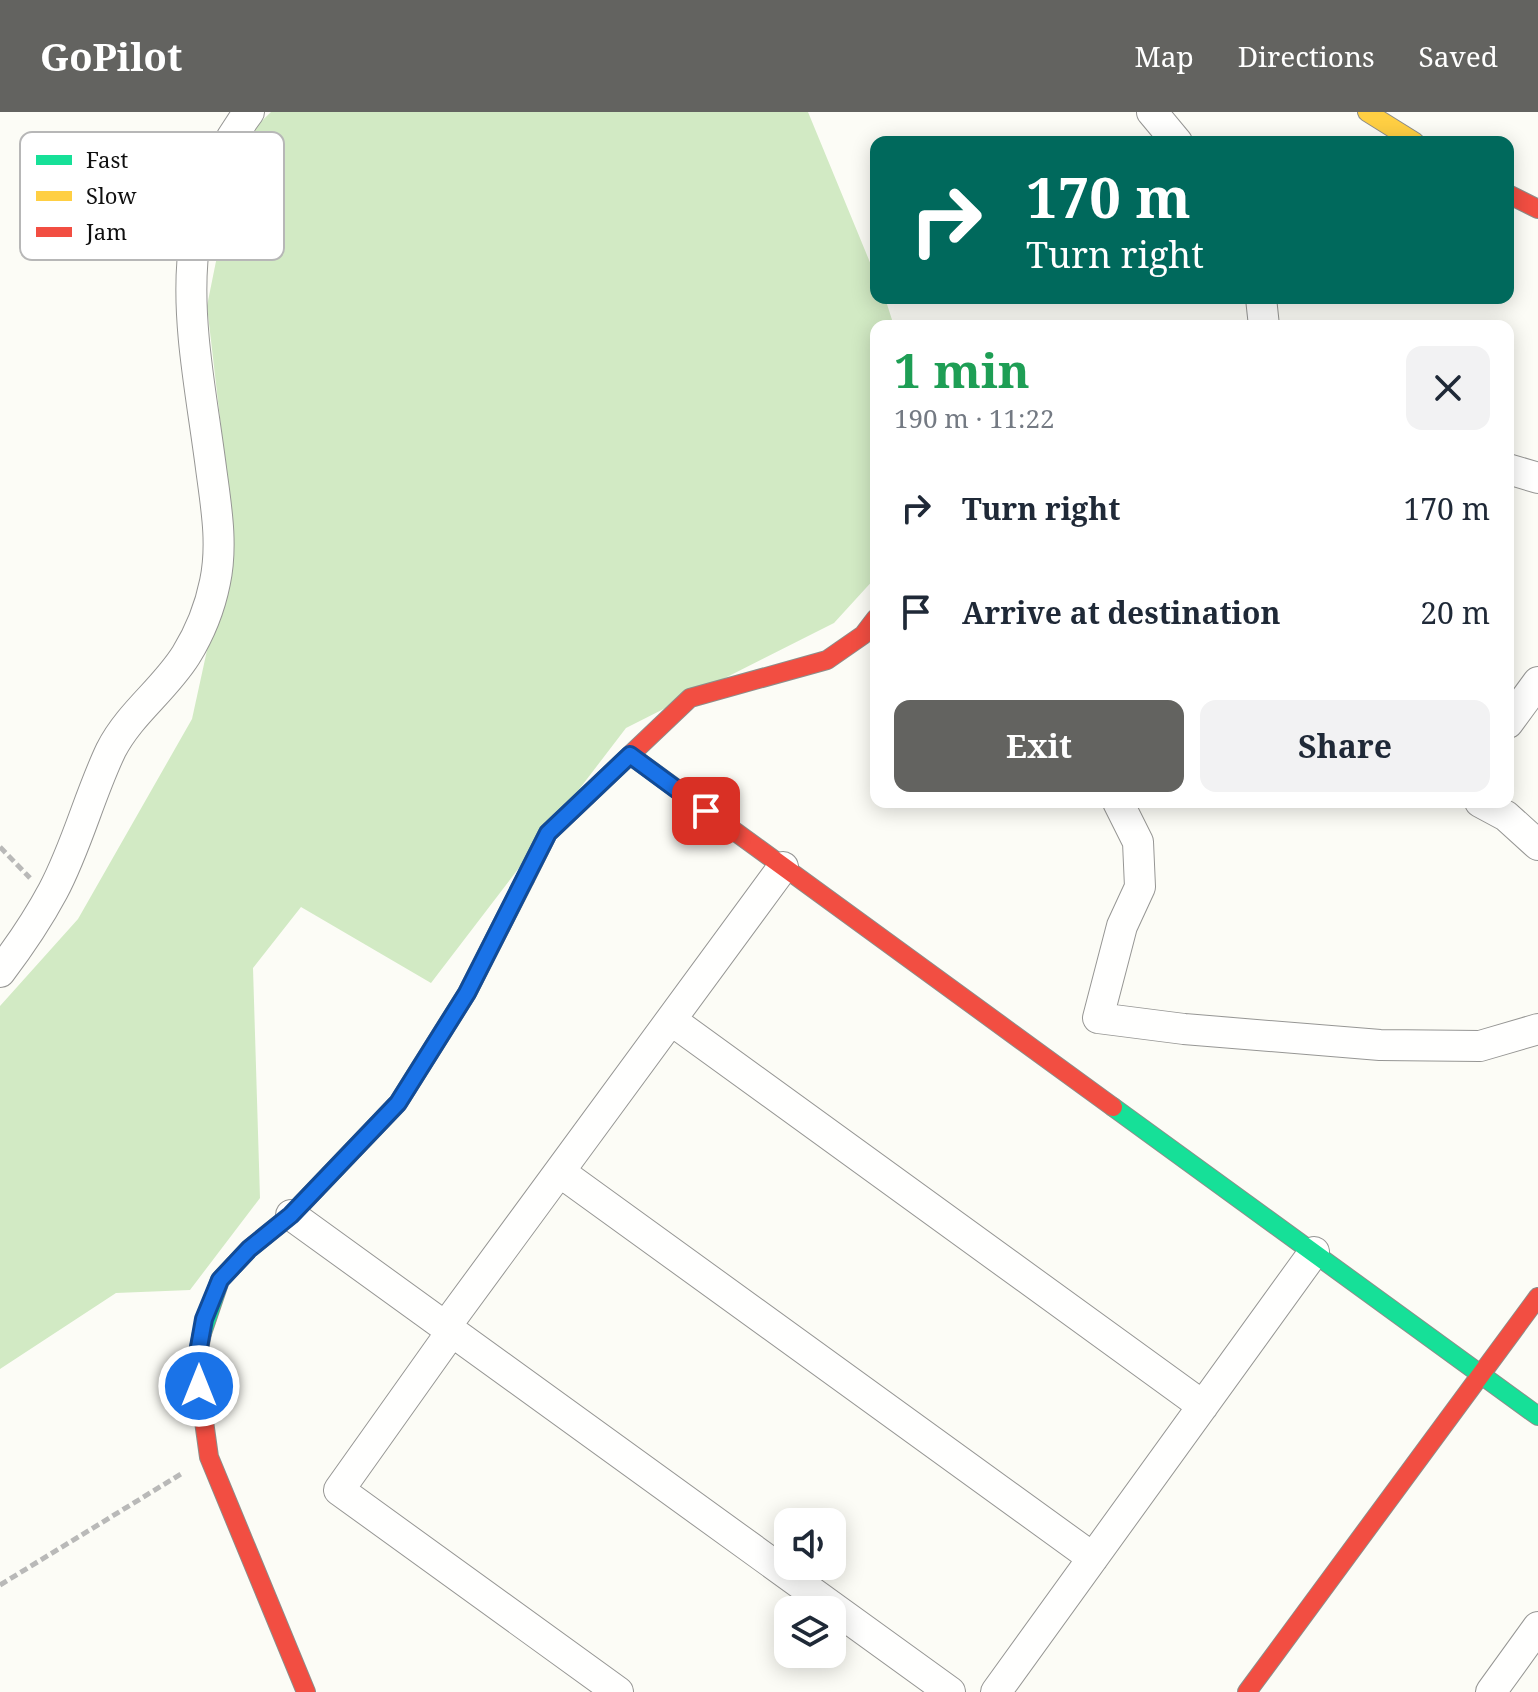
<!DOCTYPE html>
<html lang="en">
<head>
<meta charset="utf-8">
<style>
  body { margin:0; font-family:"Noto Serif",serif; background:#f2f2f3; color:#1f2937; height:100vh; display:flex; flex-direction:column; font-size:30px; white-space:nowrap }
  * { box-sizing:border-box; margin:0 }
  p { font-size:26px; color:#747a83 }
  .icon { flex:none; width:44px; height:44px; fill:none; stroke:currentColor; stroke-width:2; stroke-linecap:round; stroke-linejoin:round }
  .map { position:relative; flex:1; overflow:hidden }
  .panel { position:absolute; left:870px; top:208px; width:644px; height:488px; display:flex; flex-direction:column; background:#fff; border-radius:16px; box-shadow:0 4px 20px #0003 }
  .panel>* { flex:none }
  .banner { position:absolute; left:870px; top:24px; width:644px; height:168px; border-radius:16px; box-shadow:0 4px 20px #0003; background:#00695c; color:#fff; overflow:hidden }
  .buttons { position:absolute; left:774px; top:1396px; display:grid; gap:16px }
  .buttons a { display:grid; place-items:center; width:72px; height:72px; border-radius:16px; background:#fff; box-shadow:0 4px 20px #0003; font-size:40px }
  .pin { position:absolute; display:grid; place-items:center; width:68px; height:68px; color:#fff; margin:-34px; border-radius:16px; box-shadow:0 4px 12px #0006 }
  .me { position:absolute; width:88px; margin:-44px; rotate:0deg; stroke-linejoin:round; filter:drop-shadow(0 0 6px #0008) }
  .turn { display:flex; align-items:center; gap:28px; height:168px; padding:0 24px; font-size:36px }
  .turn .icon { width:104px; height:104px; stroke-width:2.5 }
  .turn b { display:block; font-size:56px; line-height:68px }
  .round { display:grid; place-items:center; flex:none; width:84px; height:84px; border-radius:16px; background:#f2f2f3 }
  .headline { display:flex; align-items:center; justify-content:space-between; height:136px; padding:0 24px }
  h1 { font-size:48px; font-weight:700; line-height:60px; color:#1e9e55 }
  .action { display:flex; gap:16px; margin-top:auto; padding:16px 24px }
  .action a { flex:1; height:92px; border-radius:16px; background:#636360; color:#fff; font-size:32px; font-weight:700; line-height:92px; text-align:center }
  .action a+a { background:#f2f2f3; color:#1f2937 }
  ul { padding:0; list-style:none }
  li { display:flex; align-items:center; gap:24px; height:104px; padding:0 24px }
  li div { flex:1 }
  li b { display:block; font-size:30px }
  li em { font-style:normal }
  header { display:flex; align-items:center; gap:48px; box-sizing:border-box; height:112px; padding:0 40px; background:#636360; color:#fff }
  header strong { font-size:38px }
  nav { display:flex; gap:44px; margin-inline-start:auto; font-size:28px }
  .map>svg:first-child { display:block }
  .forest { fill:#d2eac4 }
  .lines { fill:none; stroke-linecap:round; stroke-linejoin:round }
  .street-casing { stroke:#969694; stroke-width:32 }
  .fast-casing { stroke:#8d8d8a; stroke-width:20 }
  .slow-casing { stroke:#8d8d8a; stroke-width:20 }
  .jam-casing { stroke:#8d8d8a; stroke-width:20 }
  .path { stroke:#b9b9b8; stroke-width:5; stroke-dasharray:8 4; stroke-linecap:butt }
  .street { stroke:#fffffe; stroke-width:30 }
  .fast { stroke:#16e098; stroke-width:18 }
  .slow { stroke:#ffcf43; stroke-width:18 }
  .jam { stroke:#f24e42; stroke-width:18 }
  .route-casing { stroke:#114b97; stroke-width:20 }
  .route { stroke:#1a73e8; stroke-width:14 }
  .key { fill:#fff; stroke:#b7b7b7; stroke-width:2 }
  .key-label { font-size:22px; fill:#101010 }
</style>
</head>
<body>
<header>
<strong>GoPilot</strong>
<nav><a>Map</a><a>Directions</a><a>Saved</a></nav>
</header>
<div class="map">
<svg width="1538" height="1580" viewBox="0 0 1538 1580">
  <rect width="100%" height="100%" fill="#fcfcf6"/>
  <path class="forest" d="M 271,0 L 808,0 L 876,165 L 876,186 L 885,186 L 894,214 L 876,214 L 876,465 L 834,511 L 626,616 L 431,871 L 301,795 L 253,856 L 260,1086 L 190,1178 L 116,1181 L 0,1257 L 0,894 L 78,807 L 192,607 L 233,419 L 207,194 L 240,30 Z"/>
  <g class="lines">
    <g class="street-casing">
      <path id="street" d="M 1152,0 L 1177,30
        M 1261,186 L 1264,214
        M 1508,357 L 1538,366
        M 1508,611 L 1538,570
        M 1118,690 L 1138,730 L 1140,775 L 1122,814 L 1098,906 L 1184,917 L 1380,933 L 1480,934 L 1538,917
        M 1480,690 L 1506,704 L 1538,733
        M 0,860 C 19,835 38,807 53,779 C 77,734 89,684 111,638 C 130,601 164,578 186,543 C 199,522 210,495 215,470 C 223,432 216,394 211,356 C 194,225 163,115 249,0
        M 671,908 L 1203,1294
        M 560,1060 L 1093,1446
        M 291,1103 L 950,1580
        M 446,1214 L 783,755
        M 452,1219 L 339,1378 L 618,1580
        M 996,1580 L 1314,1140
        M 1491,1580 L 1538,1515"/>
    </g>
    <g class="fast-casing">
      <path id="fast" d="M 1113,995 L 1538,1304
        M 202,1221 L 220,1168 L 249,1137 L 291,1103 L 398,991 L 467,881 L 525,767"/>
    </g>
    <g class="slow-casing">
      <path id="slow" d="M 1367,0 L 1415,30"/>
    </g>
    <g class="jam-casing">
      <path id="jam" d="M 1508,82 L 1538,97
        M 630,643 L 1113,995
        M 525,767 L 548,721 L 690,586 L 827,548 L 863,523 L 876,506
        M 202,1221 L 196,1252 L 209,1345 L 306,1580
        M 1247,1580 L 1538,1185"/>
    </g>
    <path class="path" d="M 0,735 L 30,766
      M 0,1473 L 181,1362"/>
    <use href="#street" class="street"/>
    <use href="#fast" class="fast"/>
    <use href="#slow" class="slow"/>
    <use href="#jam" class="jam"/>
  </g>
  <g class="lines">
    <g class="route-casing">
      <path id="route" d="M 199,1274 L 196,1252 L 204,1207 L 220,1168 L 249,1137 L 291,1103 L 398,991 L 467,881 L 548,721 L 630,643 L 706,699"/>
    </g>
    <use href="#route" class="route"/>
  </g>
  <rect x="20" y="20" width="264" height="128" rx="12" class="key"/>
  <rect x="36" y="43" width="36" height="10" fill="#16e098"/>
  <rect x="36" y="79" width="36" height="10" fill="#ffcf43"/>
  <rect x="36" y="115" width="36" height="10" fill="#f24e42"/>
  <g class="key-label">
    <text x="86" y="56">Fast</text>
    <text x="86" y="92">Slow</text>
    <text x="86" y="128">Jam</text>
  </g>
</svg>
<div class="buttons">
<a><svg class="icon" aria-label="sound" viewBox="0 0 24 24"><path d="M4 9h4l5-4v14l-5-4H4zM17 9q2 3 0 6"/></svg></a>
<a><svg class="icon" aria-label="layers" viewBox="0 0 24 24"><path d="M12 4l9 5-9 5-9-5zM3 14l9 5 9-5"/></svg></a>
</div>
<div class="pin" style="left:706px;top:699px;background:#d93025"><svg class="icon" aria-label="arrive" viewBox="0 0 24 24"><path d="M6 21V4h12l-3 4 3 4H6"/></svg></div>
<svg class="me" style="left:199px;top:1274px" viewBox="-20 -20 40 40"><circle r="17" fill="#1a73e8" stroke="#fff" stroke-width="3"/><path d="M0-11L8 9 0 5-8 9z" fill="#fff"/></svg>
<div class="banner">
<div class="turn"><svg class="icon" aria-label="right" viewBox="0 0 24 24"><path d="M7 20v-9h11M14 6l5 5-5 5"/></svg><div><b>170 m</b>Turn right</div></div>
</div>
<section class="panel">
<div class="headline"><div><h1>1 min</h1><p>190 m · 11:22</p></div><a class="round"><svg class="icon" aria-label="close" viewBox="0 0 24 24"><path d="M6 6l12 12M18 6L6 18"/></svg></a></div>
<ul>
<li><svg class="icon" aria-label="right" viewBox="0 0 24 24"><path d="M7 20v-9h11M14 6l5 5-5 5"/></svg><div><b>Turn right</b></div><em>170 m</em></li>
<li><svg class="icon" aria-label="arrive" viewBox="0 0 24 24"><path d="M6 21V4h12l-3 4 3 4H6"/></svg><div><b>Arrive at destination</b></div><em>20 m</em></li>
</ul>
<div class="action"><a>Exit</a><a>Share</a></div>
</section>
</div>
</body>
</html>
